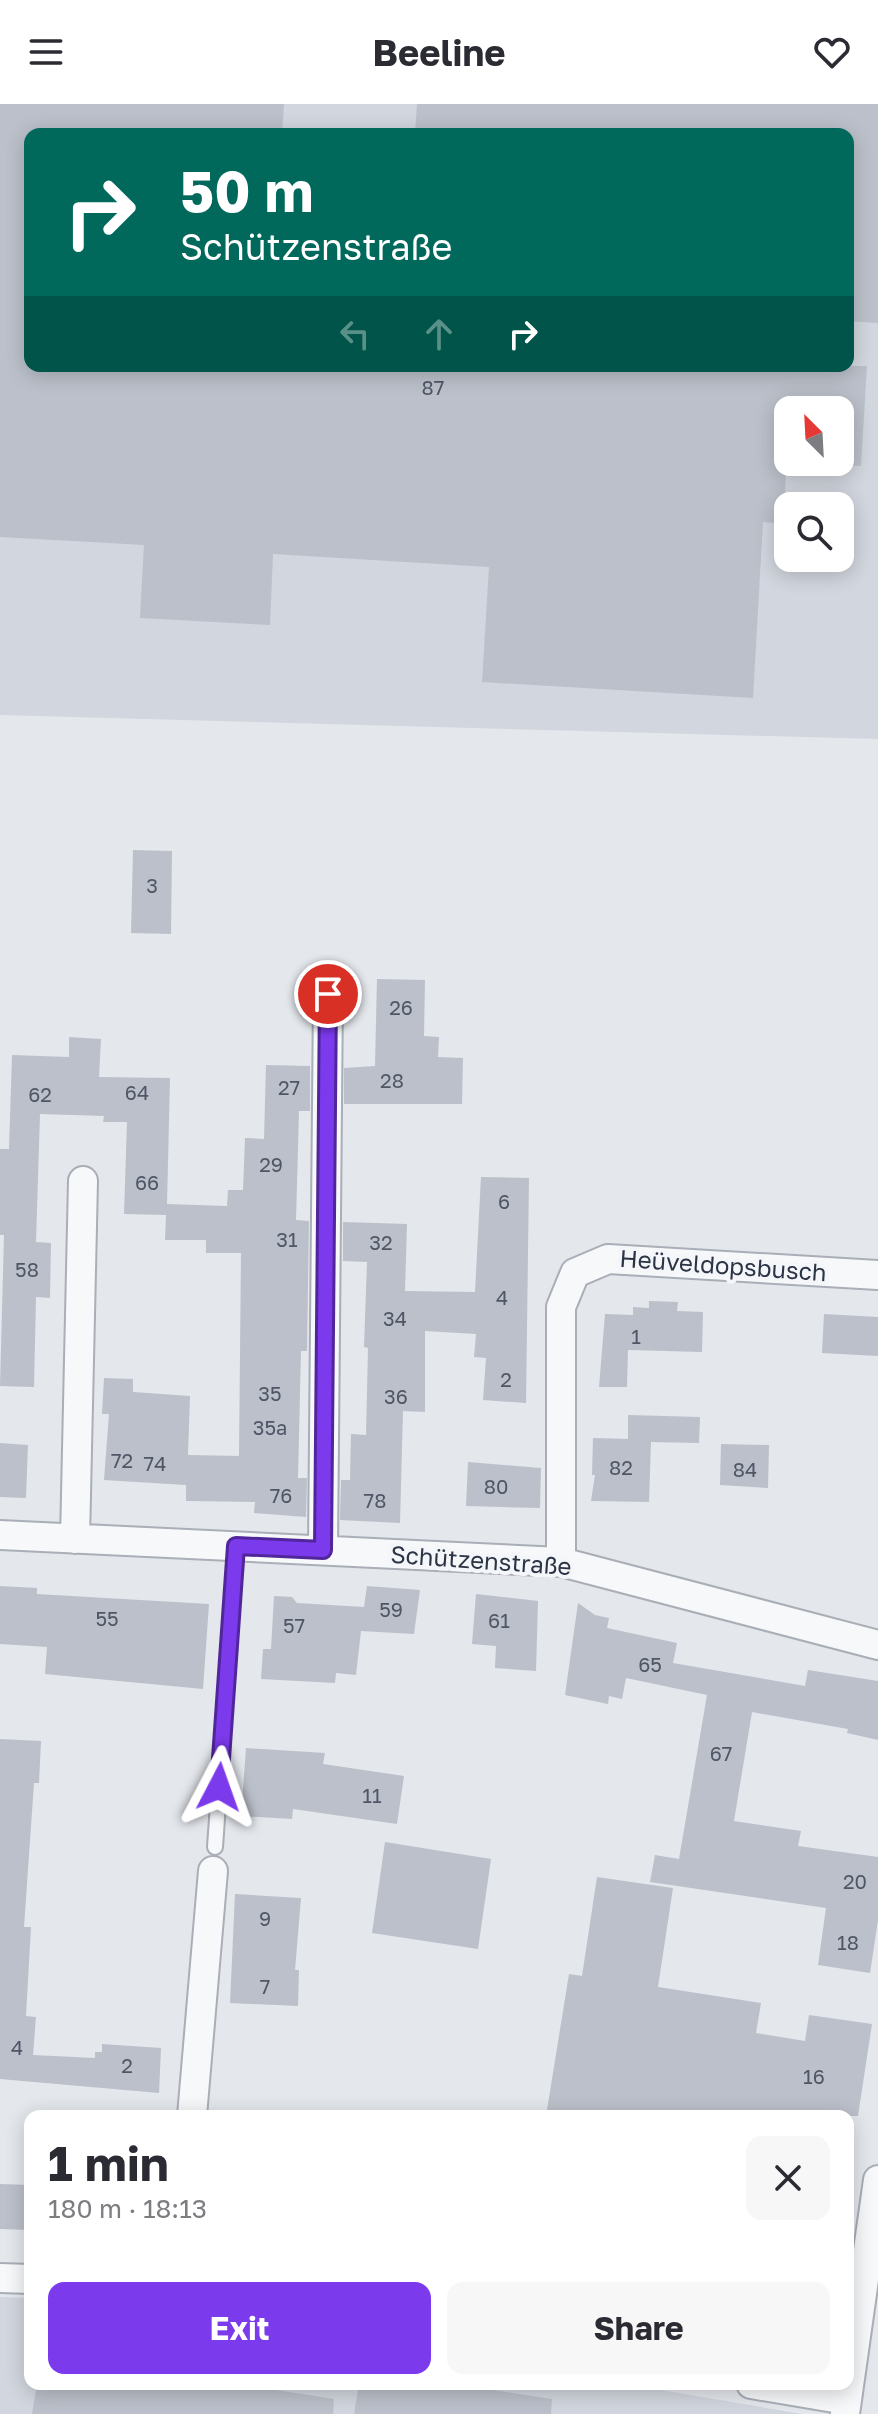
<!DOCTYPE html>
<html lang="en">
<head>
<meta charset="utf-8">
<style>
  body { margin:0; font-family:"Golos Text",sans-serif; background:#f7f7f7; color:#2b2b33; height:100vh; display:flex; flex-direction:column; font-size:30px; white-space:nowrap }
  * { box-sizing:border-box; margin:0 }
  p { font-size:26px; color:#7c7c81 }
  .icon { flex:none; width:44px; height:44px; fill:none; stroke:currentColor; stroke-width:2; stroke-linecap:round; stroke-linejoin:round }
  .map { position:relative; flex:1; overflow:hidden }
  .drawer { position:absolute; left:24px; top:2006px; width:830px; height:280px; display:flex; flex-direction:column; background:#fff; border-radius:16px; box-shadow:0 4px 20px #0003 }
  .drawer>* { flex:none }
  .banner { position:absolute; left:24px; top:24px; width:830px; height:244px; border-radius:16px; box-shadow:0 4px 20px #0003; background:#00695c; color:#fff; overflow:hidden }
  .needle { width:52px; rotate:336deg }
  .buttons { position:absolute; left:774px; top:292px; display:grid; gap:16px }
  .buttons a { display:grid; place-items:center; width:80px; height:80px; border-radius:16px; background:#fff; box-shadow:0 4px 20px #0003; font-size:40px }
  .pin { position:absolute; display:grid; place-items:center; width:68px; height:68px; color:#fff; margin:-34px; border:4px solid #fff; border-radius:50%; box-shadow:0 2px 8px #0007 }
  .me { position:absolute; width:88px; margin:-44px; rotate:4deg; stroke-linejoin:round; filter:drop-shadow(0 0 6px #0008) }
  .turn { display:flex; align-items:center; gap:28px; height:168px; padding:0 24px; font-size:36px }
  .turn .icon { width:104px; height:104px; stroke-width:2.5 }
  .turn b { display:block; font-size:56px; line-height:68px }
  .lanes { display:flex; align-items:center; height:76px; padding:0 24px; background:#0003; justify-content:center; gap:40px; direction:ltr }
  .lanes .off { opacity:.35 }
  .round { display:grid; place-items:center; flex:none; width:84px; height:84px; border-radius:16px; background:#f7f7f7 }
  .overview { display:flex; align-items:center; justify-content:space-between; height:136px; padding:0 24px }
  h1 { font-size:48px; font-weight:700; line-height:60px }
  .action { display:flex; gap:16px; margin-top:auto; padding:16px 24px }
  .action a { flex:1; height:92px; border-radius:16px; background:#7c3aed; color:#fff; font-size:32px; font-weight:700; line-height:92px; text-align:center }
  .action a+a { background:#f7f7f7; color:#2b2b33 }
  header { display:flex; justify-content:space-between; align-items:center; height:104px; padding:0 24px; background:#fff; font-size:36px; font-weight:700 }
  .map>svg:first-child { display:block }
  .built { fill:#d2d6de; fill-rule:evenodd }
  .building { fill:#bbc0ca }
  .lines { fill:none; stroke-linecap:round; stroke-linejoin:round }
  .service-casing { stroke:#a9aeb7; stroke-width:18 }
  .minor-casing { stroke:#a9aeb7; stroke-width:32 }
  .service { stroke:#f7f8fa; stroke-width:14 }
  .minor { stroke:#f7f8fa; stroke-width:28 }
  .route-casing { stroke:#51269a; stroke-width:20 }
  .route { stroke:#7c3aed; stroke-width:14 }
  .labels { text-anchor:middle; stroke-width:8; stroke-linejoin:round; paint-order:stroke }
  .number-label { font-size:20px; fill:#4f5766 }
  .street-label { font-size:24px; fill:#2b3445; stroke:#f4f6f9 }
</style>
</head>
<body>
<header><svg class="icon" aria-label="menu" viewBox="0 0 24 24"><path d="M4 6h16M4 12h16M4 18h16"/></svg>Beeline<svg class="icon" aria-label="heart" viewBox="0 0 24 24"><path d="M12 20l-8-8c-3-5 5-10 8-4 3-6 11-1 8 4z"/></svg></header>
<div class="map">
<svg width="878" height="2310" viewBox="0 0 878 2310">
  <rect width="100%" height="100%" fill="#e4e7ec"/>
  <path class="built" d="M 0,0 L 878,0 L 878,635 L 0,611 ZM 30,30 L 848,30 L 848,262 L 30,262 ZM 788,306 L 840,306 L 840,358 L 788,358 ZM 788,402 L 840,402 L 840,454 L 788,454 Z
    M 0,2193 L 30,2194 L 30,2280 L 626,2280 L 802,2310 L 0,2310 Z"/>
  <path class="building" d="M 0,0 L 284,0 L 282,30 L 30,30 L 30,262 L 867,262 L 861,362 L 840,361 L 840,306 L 788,306 L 784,420 L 763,418 L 753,594 L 482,578 L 489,463 L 273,450 L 270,521 L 140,514 L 144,441 L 0,433 Z
    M 417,0 L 878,0 L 878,219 L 848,217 L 848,30 L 415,30 Z
    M 133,746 L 172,747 L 171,830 L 131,829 Z
    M 377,875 L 425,876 L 424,932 L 439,933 L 438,953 L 463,954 L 462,1000 L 344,1000 L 344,964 L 375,962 Z
    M 69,933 L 101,935 L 99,973 L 170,974 L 167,1100 L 227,1102 L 228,1086 L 243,1086 L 245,1034 L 264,1035 L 266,961 L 310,962 L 310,1007 L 299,1007 L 296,1116 L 309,1117 L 307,1247 L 301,1247 L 298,1374 L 307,1374 L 306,1413 L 254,1409 L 255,1398 L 186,1397 L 186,1381 L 104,1376 L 109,1310 L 102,1310 L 104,1274 L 133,1275 L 133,1288 L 190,1292 L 188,1351 L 239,1352 L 241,1149 L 206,1149 L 206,1136 L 165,1136 L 166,1111 L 124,1110 L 127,1018 L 103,1018 L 104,1012 L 40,1010 L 36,1138 L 51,1139 L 50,1194 L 36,1193 L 34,1283 L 0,1282 L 4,1131 L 0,1131 L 0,1045 L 9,1045 L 12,951 L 69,953 Z
    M 481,1073 L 529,1074 L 526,1299 L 483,1296 L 486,1254 L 474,1253 L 476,1230 L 425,1227 L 425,1308 L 403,1307 L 400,1419 L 340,1416 L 341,1376 L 350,1376 L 351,1330 L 366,1331 L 368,1244 L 364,1243 L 367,1158 L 343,1157 L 343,1118 L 407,1120 L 405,1187 L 475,1188 Z
    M 649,1197 L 678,1198 L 677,1207 L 703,1208 L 702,1248 L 628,1246 L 627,1283 L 599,1283 L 605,1210 L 633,1211 L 633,1203 L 649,1204 Z
    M 824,1210 L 878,1213 L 878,1252 L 822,1249 Z
    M 628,1311 L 700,1313 L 699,1339 L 651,1338 L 649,1398 L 591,1397 L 595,1371 L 592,1371 L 593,1334 L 628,1335 Z
    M 0,1339 L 28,1341 L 26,1394 L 0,1393 Z
    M 721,1340 L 769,1341 L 768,1384 L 720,1381 Z
    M 468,1358 L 541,1364 L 540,1404 L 466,1402 Z
    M 0,1482 L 37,1484 L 37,1490 L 209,1500 L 203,1585 L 45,1570 L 47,1543 L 0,1540 Z
    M 367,1482 L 420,1486 L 414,1530 L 361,1527 L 356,1571 L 336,1569 L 335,1579 L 261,1575 L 263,1545 L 271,1545 L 274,1492 L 292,1493 L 297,1499 L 364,1503 Z
    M 476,1490 L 538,1497 L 536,1567 L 495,1564 L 496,1542 L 472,1540 Z
    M 578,1499 L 595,1511 L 609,1514 L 607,1524 L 677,1539 L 673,1559 L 805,1582 L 808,1566 L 878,1577 L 878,1636 L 847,1629 L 848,1625 L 752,1608 L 734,1717 L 801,1727 L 798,1742 L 878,1753 L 878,1816 L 870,1869 L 818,1861 L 826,1804 L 650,1778 L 655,1751 L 679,1755 L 707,1591 L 626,1574 L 622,1595 L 609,1592 L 608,1600 L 565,1591 Z
    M 0,1635 L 41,1637 L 39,1679 L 34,1679 L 24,1823 L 31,1823 L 26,1912 L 36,1913 L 33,1951 L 95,1954 L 95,1948 L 102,1948 L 102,1940 L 161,1944 L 159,1989 L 0,1975 Z
    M 246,1644 L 325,1649 L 323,1660 L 404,1672 L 397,1720 L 293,1705 L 292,1715 L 241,1712 Z
    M 385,1738 L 491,1755 L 478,1845 L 372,1829 Z
    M 597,1773 L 673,1784 L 658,1883 L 761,1899 L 756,1929 L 805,1937 L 809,1911 L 872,1920 L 858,2012 L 546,2012 L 569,1870 L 582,1872 Z
    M 235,1790 L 301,1794 L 295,1866 L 299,1866 L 298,1902 L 230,1899 Z
    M 0,2080 L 30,2081 L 30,2126 L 0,2125 Z
    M 37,2280 L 238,2280 L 334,2295 L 333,2310 L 32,2310 Z
    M 359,2280 L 455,2280 L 552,2295 L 551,2310 L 354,2310 Z"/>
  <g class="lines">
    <g class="service-casing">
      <path id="service" d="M 215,1743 L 236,1442"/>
    </g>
    <g class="minor-casing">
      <path id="minor" d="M 0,1431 L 561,1458 L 878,1541
        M 75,1435 L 83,1077
        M 323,1446 L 328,890
        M 561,1458 L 561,1203 L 575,1169 L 608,1155 L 878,1171
        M 192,2012 L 213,1767
        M 0,2174 L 30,2175
        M 751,2280 L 846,2296
        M 845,2310 L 878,2076"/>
    </g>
    <use href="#service" class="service"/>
    <use href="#minor" class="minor"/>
  </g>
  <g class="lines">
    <g class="route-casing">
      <path id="route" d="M 219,1683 L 236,1442 L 323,1446 L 328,890"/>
    </g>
    <use href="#route" class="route"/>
  </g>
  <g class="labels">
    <g class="number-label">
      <text x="433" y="291">87</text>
      <text x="152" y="789">3</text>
      <text x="401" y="911">26</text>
      <text x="392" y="984">28</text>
      <text x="289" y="991">27</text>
      <text x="137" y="996">64</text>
      <text x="40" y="998">62</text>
      <text x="271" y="1068">29</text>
      <text x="147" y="1086">66</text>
      <text x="504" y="1105">6</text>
      <text x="287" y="1143">31</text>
      <text x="381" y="1146">32</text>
      <text x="27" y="1173">58</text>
      <text x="502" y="1201">4</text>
      <text x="395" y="1222">34</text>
      <text x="636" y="1240">1</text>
      <text x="506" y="1283">2</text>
      <text x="270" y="1297">35</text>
      <text x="396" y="1300">36</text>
      <text x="270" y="1331">35a</text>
      <text x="122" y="1364">72</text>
      <text x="155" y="1367">74</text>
      <text x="621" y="1371">82</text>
      <text x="745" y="1373">84</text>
      <text x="496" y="1390">80</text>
      <text x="281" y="1399">76</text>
      <text x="375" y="1404">78</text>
      <text x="391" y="1513">59</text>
      <text x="107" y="1522">55</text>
      <text x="499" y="1524">61</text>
      <text x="294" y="1529">57</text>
      <text x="650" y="1568">65</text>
      <text x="721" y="1657">67</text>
      <text x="372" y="1699">11</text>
      <text x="855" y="1785">20</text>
      <text x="265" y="1822">9</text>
      <text x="848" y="1846">18</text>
      <text x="265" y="1890">7</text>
      <text x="17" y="1951">4</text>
      <text x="127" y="1969">2</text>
      <text x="814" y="1980">16</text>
    </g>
    <g class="street-label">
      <text transform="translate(723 1162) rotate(4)" y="8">Heüveldopsbusch</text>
      <text transform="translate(481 1457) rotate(4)" y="8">Schützenstraße</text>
    </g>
  </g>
</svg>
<div class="buttons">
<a><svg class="needle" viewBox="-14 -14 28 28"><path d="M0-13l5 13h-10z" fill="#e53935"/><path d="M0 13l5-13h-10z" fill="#7c7c81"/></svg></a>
<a><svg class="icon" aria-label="search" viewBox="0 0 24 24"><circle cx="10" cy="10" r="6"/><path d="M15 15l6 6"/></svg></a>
</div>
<div class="pin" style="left:328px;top:890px;background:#d93025"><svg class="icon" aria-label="arrive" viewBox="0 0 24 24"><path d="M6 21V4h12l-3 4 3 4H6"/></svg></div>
<svg class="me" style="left:219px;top:1683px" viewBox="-20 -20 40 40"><path d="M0-17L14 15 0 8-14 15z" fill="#7c3aed" stroke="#fff" stroke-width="4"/></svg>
<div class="banner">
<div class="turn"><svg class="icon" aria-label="right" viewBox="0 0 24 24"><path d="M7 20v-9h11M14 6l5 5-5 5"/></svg><div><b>50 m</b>Schützenstraße</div></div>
<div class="lanes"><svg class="icon off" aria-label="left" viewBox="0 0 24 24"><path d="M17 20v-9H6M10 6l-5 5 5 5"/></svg><svg class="icon off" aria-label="ahead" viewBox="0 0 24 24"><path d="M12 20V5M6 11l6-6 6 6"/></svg><svg class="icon" aria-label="right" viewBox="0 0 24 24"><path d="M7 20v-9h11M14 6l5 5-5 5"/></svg></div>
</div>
<section class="drawer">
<div class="overview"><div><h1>1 min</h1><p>180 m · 18:13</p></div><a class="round"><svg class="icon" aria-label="close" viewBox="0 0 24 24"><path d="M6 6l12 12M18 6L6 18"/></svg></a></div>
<div class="action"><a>Exit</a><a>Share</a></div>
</section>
</div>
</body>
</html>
